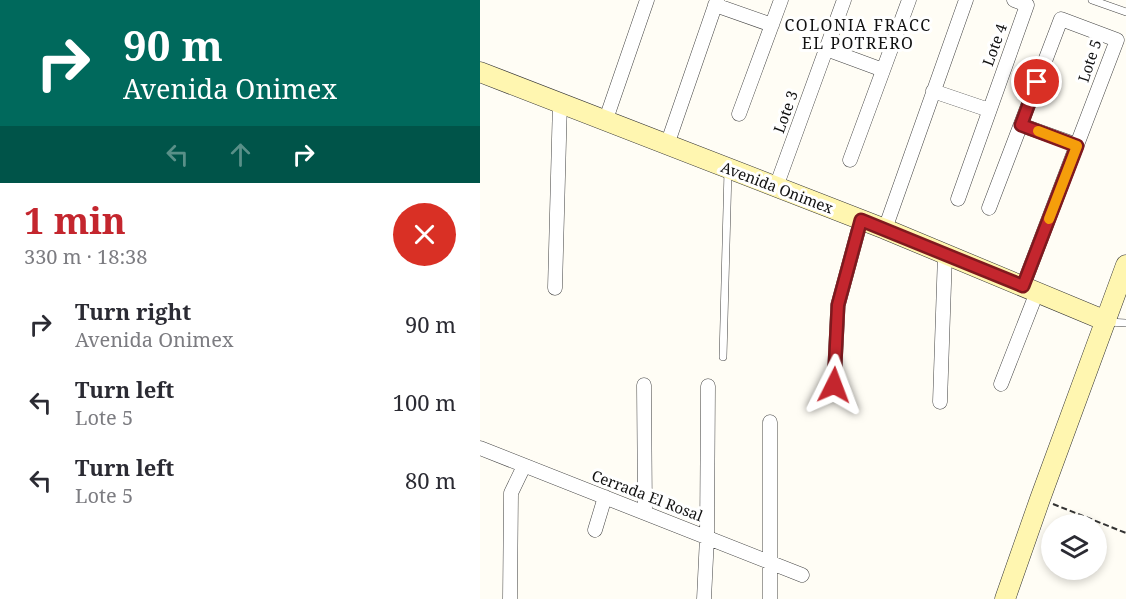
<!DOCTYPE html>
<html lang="en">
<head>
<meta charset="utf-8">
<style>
  body { margin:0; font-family:"Noto Serif",serif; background:#f7f7f7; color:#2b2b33; height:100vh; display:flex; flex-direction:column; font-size:22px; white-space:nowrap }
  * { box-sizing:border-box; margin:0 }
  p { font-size:20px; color:#7c7c81 }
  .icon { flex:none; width:33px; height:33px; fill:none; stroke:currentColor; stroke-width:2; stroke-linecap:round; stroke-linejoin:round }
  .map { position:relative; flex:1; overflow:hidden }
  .drawer { display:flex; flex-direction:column; background:#fff; width:480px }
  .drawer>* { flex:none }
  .hud { background:#00695c; color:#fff; overflow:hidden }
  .tools { position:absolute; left:561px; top:514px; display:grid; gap:12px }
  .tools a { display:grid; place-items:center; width:66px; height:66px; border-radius:50%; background:#fff; box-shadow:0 3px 9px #0003; font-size:30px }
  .pin { position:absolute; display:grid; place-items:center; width:51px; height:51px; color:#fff; margin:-26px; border:3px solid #fff; border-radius:50%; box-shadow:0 2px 6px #0007 }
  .me { position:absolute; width:66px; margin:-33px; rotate:3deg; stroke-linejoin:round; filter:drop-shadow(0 0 4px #0008) }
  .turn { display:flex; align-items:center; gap:21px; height:126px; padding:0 24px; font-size:27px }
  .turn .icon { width:78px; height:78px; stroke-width:2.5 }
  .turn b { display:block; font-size:42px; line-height:51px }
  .lanes { display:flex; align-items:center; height:57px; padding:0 24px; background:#0003; justify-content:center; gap:30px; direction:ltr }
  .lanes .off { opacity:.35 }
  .round { display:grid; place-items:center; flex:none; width:63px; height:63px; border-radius:32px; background:#f7f7f7 }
  .headline { display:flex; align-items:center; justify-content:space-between; height:102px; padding:0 24px }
  h1 { font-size:36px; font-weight:700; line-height:45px; color:#c4262e }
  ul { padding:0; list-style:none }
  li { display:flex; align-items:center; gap:18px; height:78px; padding:0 24px }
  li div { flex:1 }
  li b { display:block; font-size:22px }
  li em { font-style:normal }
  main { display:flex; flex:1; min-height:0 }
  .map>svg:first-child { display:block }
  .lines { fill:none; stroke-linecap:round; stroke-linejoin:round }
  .lane-casing { stroke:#444; stroke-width:8 }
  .street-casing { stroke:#444; stroke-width:15 }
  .secondary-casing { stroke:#333; stroke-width:21 }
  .path { stroke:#333; stroke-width:2; stroke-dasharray:6 3; stroke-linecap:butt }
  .lane { stroke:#fff; stroke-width:7 }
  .street { stroke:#fff; stroke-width:14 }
  .secondary { stroke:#fff6b0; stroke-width:20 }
  .route-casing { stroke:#7f191e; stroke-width:15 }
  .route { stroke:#c4262e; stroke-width:10 }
  .slow { stroke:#f59e0b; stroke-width:10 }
  .labels { text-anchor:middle; stroke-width:6; stroke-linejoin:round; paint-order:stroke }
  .street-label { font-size:15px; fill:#111; stroke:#fff }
  .neighbourhood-label { font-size:16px; letter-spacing:1.5px; fill:#111; stroke:#fff }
</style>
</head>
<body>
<main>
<section class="drawer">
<div class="hud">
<div class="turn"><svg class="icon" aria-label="right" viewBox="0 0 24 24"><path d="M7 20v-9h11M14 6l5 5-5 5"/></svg><div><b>90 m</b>Avenida Onimex</div></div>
<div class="lanes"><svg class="icon off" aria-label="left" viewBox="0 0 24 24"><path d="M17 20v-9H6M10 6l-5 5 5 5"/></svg><svg class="icon off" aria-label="ahead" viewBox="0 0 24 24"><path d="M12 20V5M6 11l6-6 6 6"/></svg><svg class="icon" aria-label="right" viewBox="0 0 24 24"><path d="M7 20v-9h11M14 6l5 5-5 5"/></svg></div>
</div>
<div class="headline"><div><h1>1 min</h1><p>330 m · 18:38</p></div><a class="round" style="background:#d93025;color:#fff"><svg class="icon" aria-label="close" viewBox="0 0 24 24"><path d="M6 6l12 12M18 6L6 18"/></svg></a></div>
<ul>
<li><svg class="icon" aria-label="right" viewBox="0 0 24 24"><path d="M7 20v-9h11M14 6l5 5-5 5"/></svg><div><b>Turn right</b><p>Avenida Onimex</p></div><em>90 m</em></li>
<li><svg class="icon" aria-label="left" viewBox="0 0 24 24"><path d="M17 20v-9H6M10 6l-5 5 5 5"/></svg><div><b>Turn left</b><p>Lote 5</p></div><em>100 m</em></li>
<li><svg class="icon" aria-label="left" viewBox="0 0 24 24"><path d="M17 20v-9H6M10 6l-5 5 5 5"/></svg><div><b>Turn left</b><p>Lote 5</p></div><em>80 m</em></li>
</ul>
</section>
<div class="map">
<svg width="646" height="599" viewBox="0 0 646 599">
  <rect width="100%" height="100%" fill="#fffdf5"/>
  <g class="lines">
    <g class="lane-casing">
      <path id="lane" d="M 612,0 L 646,12
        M 628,322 L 646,323
        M 243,357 L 248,170"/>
    </g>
    <g class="street-casing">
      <path id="street" d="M 235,5 L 292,25
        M 346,49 L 403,70
        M 453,91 L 509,110
        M 259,114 L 301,0
        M 125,122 L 167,0
        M 541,125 L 597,145
        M 187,145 L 237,0
        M 370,160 L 429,0
        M 296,187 L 364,0
        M 478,199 L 547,5 L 534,0
        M 509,208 L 581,19 L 637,40 L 543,286
        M 405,229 L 486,0
        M 75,288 L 80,102
        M 521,384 L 557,292
        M 164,385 L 165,512
        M 354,385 L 358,305 L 381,220
        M 460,402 L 465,254
        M 0,448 L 322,575
        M 115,530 L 125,497
        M 30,599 L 31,493 L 44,466
        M 224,599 L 227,537 L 228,386
        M 290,599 L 290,422"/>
    </g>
    <g class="secondary-casing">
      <path id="secondary" d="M 0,72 L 405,229 L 626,321
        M 525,599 L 560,499 L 646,265"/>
    </g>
    <path class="path" d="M 573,504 L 646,533"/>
    <use href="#lane" class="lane"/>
    <use href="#street" class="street"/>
    <use href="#secondary" class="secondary"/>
  </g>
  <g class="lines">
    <g class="route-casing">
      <path id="route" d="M 354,385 L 358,305 L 381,220 L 543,286 L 597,146 L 541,125 L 557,82"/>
    </g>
    <use href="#route" class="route"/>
    <path class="slow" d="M 558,131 L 597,146 L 569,219"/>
  </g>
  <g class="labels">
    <g class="street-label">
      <text transform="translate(515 45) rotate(-70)" y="5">Lote 4</text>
      <text transform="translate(610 61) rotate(-72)" y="5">Lote 5</text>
      <text transform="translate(306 112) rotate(-70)" y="5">Lote 3</text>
      <text transform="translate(297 188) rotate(21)" y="5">Avenida Onimex</text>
      <text transform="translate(167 496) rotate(21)" y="5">Cerrada El Rosal</text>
    </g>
    <g class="neighbourhood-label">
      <text x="378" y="31">COLONIA FRACC<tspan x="378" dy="18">EL POTRERO</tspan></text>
    </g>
  </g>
</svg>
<div class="tools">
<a><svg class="icon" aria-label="layers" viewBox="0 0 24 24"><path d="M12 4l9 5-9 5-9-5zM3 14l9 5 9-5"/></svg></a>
</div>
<div class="pin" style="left:557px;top:82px;background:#d93025"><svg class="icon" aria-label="arrive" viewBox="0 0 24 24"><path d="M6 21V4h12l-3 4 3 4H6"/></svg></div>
<svg class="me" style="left:354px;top:385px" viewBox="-20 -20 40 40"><path d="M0-17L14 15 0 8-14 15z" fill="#c4262e" stroke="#fff" stroke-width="4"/></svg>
</div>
</main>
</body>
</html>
